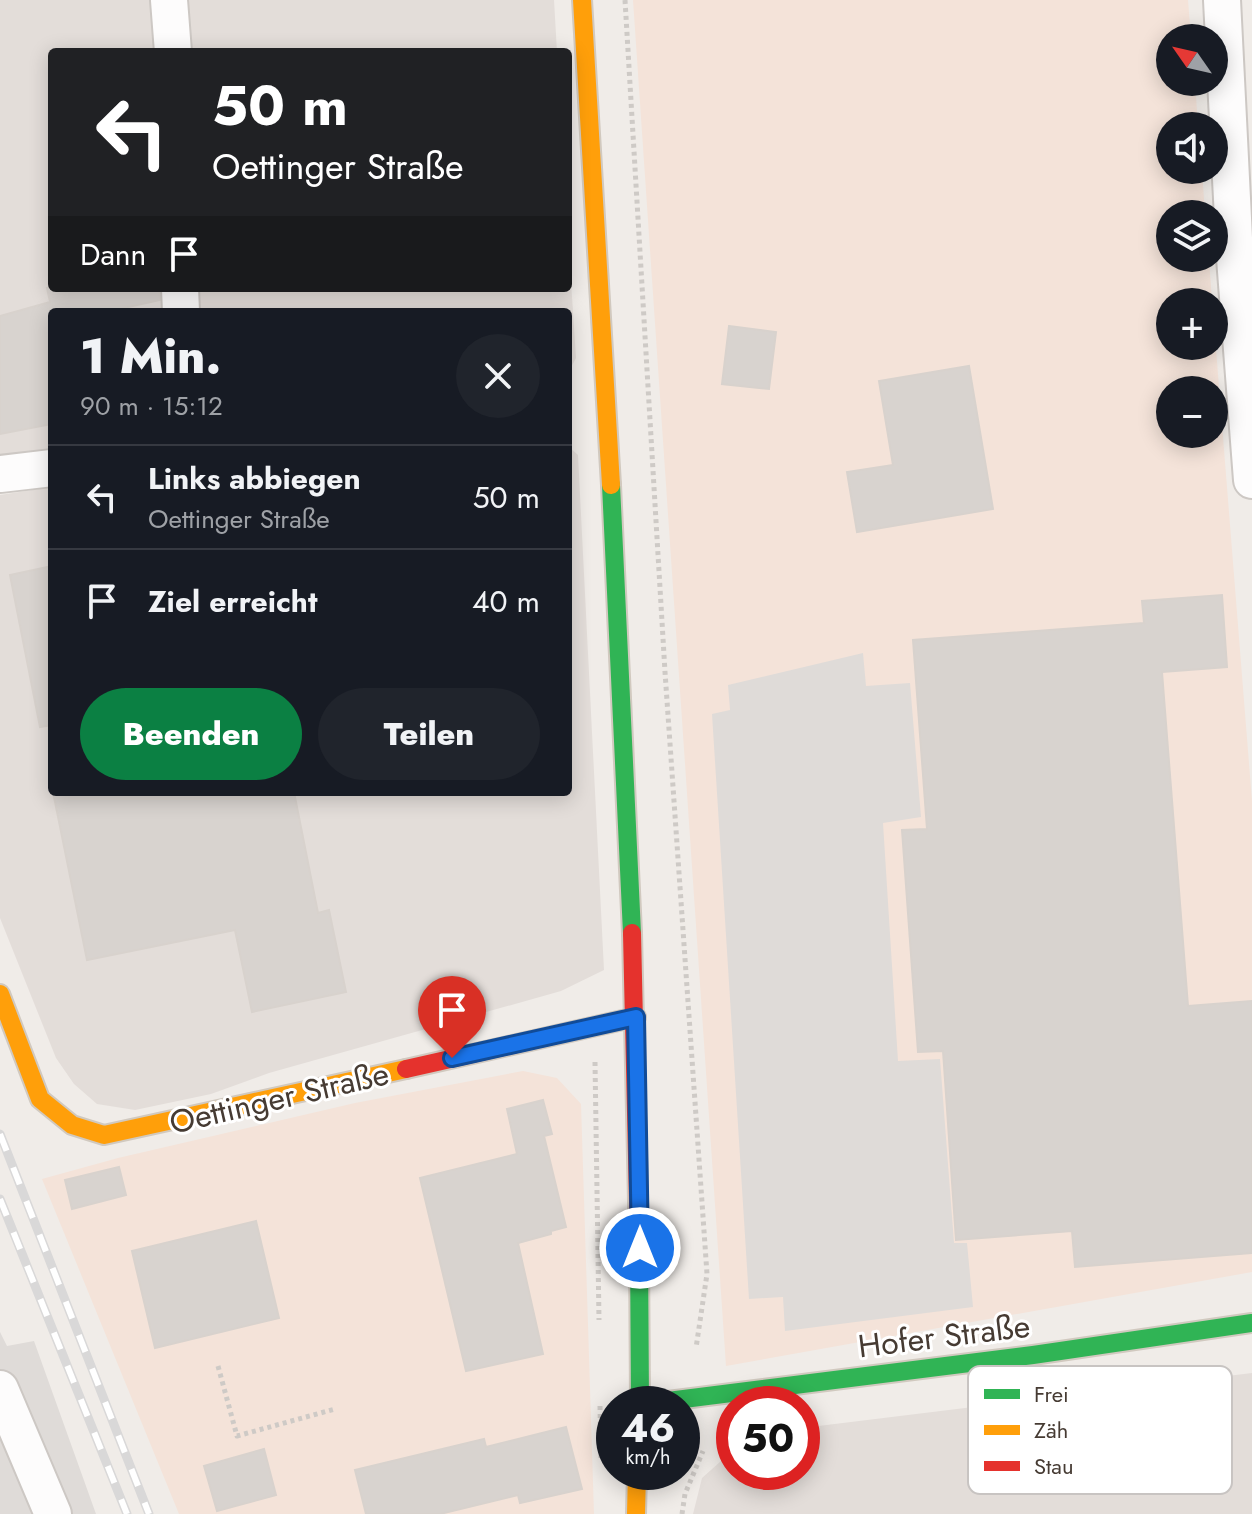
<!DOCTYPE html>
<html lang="de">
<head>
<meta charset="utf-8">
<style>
  body { margin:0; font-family:Jost,sans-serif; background:#20242c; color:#f1f3f6; height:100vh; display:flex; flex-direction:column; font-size:30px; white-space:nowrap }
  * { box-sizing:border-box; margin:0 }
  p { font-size:26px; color:#9ea1a6 }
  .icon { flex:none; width:44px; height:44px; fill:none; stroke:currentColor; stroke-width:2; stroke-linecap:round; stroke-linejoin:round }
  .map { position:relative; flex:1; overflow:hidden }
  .details { position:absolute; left:48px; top:308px; width:524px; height:488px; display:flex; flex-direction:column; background:#171b24; border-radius:8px; box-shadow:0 4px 20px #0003 }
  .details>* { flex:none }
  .hud { position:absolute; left:48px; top:48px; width:524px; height:244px; border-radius:8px; box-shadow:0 4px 20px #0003; background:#202124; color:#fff; overflow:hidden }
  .needle { width:52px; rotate:304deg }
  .buttons { position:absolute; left:1156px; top:24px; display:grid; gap:16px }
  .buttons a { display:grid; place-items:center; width:72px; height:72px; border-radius:50%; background:#171b24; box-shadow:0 4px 20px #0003; font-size:40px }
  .speed { position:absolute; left:596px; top:1386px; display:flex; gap:16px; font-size:40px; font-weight:700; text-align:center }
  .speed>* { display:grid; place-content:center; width:104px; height:104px; border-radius:50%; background:#171b24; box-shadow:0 4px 20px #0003; line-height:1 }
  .speed small { font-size:20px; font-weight:400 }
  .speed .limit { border:12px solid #d22; background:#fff; color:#111 }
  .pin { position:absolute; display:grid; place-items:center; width:68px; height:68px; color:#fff; margin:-82px -34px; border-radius:50% 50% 50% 0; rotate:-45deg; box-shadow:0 0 8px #0007 }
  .pin .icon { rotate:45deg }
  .me { position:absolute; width:88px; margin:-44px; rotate:0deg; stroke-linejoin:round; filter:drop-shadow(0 0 6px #0008) }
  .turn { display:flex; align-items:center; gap:28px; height:168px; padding:0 32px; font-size:36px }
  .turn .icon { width:104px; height:104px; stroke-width:2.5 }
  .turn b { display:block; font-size:56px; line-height:68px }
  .then { display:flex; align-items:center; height:76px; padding:0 32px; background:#0003; gap:16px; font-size:30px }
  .round { display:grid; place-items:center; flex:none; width:84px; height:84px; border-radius:42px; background:#20242c }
  .headline { display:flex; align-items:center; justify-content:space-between; height:136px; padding:0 32px }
  h1 { font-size:48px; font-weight:800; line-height:60px }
  .action { display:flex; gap:16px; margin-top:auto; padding:16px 32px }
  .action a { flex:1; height:92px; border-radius:48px; background:#0b8043; color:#fff; font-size:32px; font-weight:800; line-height:92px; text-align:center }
  .action a+a { background:#20242c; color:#f1f3f6 }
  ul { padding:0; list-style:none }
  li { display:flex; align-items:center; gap:24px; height:104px; padding:0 32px; border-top:2px solid #363941 }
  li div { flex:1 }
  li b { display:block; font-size:30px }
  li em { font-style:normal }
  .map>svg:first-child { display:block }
  .commercial { fill:#f4e3d9; fill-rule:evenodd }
  .industrial { fill:#e3ddd9 }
  .parking { fill:#dfdbd8 }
  .building { fill:#d8d3cf; stroke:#d8d2cd; stroke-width:2 }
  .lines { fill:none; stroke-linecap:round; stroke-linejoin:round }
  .street-casing { stroke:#cdc8c4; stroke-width:40 }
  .fast-casing { stroke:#d1c9bf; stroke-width:22 }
  .slow-casing { stroke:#d1c9bf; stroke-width:22 }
  .jam-casing { stroke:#d1c9bf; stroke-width:22 }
  .path { stroke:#cecac6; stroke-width:5; stroke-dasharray:4 4; stroke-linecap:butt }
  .street { stroke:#fdfcfc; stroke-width:36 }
  .fast { stroke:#30b455; stroke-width:18 }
  .slow { stroke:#ff9f0a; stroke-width:18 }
  .jam { stroke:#e5322d; stroke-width:18 }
  .rail-casing { stroke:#d9d8d8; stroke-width:9 }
  .rail { stroke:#fff; stroke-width:6; stroke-dasharray:18; stroke-linecap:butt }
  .route-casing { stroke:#114b97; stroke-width:20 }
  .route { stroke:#1a73e8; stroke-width:14 }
  .labels { text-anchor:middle; stroke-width:6; stroke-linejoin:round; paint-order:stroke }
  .street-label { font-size:32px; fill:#463b33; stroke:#fff }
  .key { fill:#fff; stroke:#c8c4c2; stroke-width:2 }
  .key-label { font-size:22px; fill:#463b33 }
</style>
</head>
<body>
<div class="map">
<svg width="1252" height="1514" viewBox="0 0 1252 1514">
  <rect width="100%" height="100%" fill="#f0ece8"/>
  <path class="commercial" d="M 633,0 L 1188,0 L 1191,38 L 1170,38 L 1170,82 L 1195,82 L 1198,126 L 1170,126 L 1170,170 L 1202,170 L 1205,214 L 1170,214 L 1170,258 L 1209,258 L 1212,302 L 1170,302 L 1170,346 L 1214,346 L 1214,324 L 1252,801 L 1252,1272 L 726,1366 ZM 1170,390 L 1214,390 L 1214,434 L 1170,434 Z
    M 523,1071 L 557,1078 L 581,1104 L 594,1514 L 179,1514 L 42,1179 L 118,1158 L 355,1103 Z"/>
  <path class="industrial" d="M 0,0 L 182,0 L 184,52 L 52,52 L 52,288 L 192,288 L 193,312 L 52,312 L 52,449 L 0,459 Z
    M 184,0 L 554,0 L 557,52 L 186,52 Z
    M 568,235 L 576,358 L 568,373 L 568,312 L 198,312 L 197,288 L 568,288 Z
    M 568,446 L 578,455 L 604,970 L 561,991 L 269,1073 L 211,1094 L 135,1110 L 97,1104 L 74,1084 L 56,1058 L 0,918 L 0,495 L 52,487 L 52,792 L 568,792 Z
    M 1252,1373 L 1252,1514 L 693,1514 L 702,1478 L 730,1453 L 734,1452 L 734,1472 L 802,1472 L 802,1428 Z"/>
  <path class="parking" d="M 863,653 L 866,686 L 910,683 L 921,817 L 883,823 L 898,1061 L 940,1059 L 954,1243 L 967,1243 L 973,1307 L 785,1331 L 783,1297 L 749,1299 L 712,714 L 730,710 L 728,685 Z
    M 0,1332 L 7,1346 L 34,1341 L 96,1514 L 0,1514 Z"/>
  <path class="building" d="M 47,288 L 159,288 L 160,300 L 106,312 L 52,312 L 52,424 L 0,434 L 0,316 L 50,302 Z
    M 729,326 L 776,332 L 769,389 L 722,384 Z
    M 969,366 L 993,509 L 857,532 L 847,472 L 893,465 L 879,381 Z
    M 52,566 L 52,725 L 40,727 L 10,575 Z
    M 1222,595 L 1227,667 L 1162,672 L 1188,1006 L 1252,1001 L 1252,1253 L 1075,1267 L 1072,1231 L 956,1240 L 943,1051 L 918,1052 L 902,830 L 927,829 L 913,640 L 1144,623 L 1142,601 Z
    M 53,792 L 294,792 L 318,913 L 329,910 L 346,992 L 252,1012 L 235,930 L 87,960 Z
    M 543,1100 L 552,1134 L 544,1136 L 566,1227 L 551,1231 L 551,1234 L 518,1243 L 543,1354 L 466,1371 L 420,1178 L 517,1154 L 507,1109 Z
    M 119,1167 L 126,1195 L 72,1209 L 65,1180 Z
    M 256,1221 L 279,1318 L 155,1348 L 132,1251 Z
    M 566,1427 L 582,1489 L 520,1503 L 518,1495 L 440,1514 L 366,1514 L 355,1470 L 484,1439 L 486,1447 Z
    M 264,1449 L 276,1495 L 217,1511 L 204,1466 Z"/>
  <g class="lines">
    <g class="street-casing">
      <path id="street" d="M 169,0 L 173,52
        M 1222,0 L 1235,258 L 1252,480
        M 180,288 L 181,312
        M 0,474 L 52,468
        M 0,1389 L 53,1514"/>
    </g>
    <g class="fast-casing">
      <path id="fast" d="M 611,485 L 632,933
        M 639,1246 L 640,1404
        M 644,1404 L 1033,1355 L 1252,1323"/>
    </g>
    <g class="slow-casing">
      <path id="slow" d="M 582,0 L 611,485
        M 0,994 L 40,1099 L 72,1125 L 104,1135 L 406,1069
        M 636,1514 L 637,1472"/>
    </g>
    <g class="jam-casing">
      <path id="jam" d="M 632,933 L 639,1246
        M 406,1069 L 636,1017"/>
    </g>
    <path class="path" d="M 625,0 L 665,672 L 707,1274 L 696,1348
      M 595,1062 L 599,1320
      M 218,1366 L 237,1436 L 335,1409
      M 600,1406 L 601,1460
      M 682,1514 L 685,1494 L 703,1451"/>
    <use href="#street" class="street"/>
    <use href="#fast" class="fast"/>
    <use href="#slow" class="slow"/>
    <use href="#jam" class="jam"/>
    <g class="rail-casing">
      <path id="rail" d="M 0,1134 L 149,1514
        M 0,1199 L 127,1514"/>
    </g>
    <use href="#rail" class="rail"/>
  </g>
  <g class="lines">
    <g class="route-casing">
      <path id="route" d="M 452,1058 L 636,1017 L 640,1248"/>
    </g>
    <use href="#route" class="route"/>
  </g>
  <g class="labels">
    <g class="street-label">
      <text transform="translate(279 1098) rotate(-13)" y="11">Oettinger Straße</text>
      <text transform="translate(944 1336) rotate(-7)" y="11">Hofer Straße</text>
    </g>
  </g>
  <rect x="968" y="1366" width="264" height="128" rx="12" class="key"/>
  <rect x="984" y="1389" width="36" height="10" fill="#30b455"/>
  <rect x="984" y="1425" width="36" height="10" fill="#ff9f0a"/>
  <rect x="984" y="1461" width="36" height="10" fill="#e5322d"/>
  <g class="key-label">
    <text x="1034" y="1402">Frei</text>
    <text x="1034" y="1438">Zäh</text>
    <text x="1034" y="1474">Stau</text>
  </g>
</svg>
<div class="buttons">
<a><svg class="needle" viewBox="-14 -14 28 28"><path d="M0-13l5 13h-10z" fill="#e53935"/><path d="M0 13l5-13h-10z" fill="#9ea1a6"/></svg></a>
<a><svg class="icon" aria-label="sound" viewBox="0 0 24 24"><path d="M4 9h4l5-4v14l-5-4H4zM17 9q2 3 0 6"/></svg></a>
<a><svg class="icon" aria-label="layers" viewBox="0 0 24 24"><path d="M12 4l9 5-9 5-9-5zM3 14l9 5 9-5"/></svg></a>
<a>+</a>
<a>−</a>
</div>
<div class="speed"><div>46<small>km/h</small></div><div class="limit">50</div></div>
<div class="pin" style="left:452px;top:1058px;background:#d93025"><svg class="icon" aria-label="arrive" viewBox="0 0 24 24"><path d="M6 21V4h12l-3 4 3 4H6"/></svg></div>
<svg class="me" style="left:640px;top:1248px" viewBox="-20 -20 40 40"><circle r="17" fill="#1a73e8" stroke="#fff" stroke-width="3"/><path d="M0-11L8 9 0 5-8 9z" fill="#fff"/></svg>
<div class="hud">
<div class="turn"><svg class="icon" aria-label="left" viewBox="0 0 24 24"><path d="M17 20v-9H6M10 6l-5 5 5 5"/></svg><div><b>50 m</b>Oettinger Straße</div></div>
<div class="then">Dann<svg class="icon" aria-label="arrive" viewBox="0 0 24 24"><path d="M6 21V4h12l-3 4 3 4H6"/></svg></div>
</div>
<section class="details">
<div class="headline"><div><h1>1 Min.</h1><p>90 m · 15:12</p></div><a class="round"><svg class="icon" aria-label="close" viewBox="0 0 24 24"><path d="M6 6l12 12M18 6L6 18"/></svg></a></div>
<ul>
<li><svg class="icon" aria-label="left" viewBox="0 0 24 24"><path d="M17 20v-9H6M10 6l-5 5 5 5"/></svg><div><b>Links abbiegen</b><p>Oettinger Straße</p></div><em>50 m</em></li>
<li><svg class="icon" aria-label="arrive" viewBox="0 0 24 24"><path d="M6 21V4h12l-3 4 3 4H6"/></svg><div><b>Ziel erreicht</b></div><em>40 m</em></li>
</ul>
<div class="action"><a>Beenden</a><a>Teilen</a></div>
</section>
</div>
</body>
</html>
